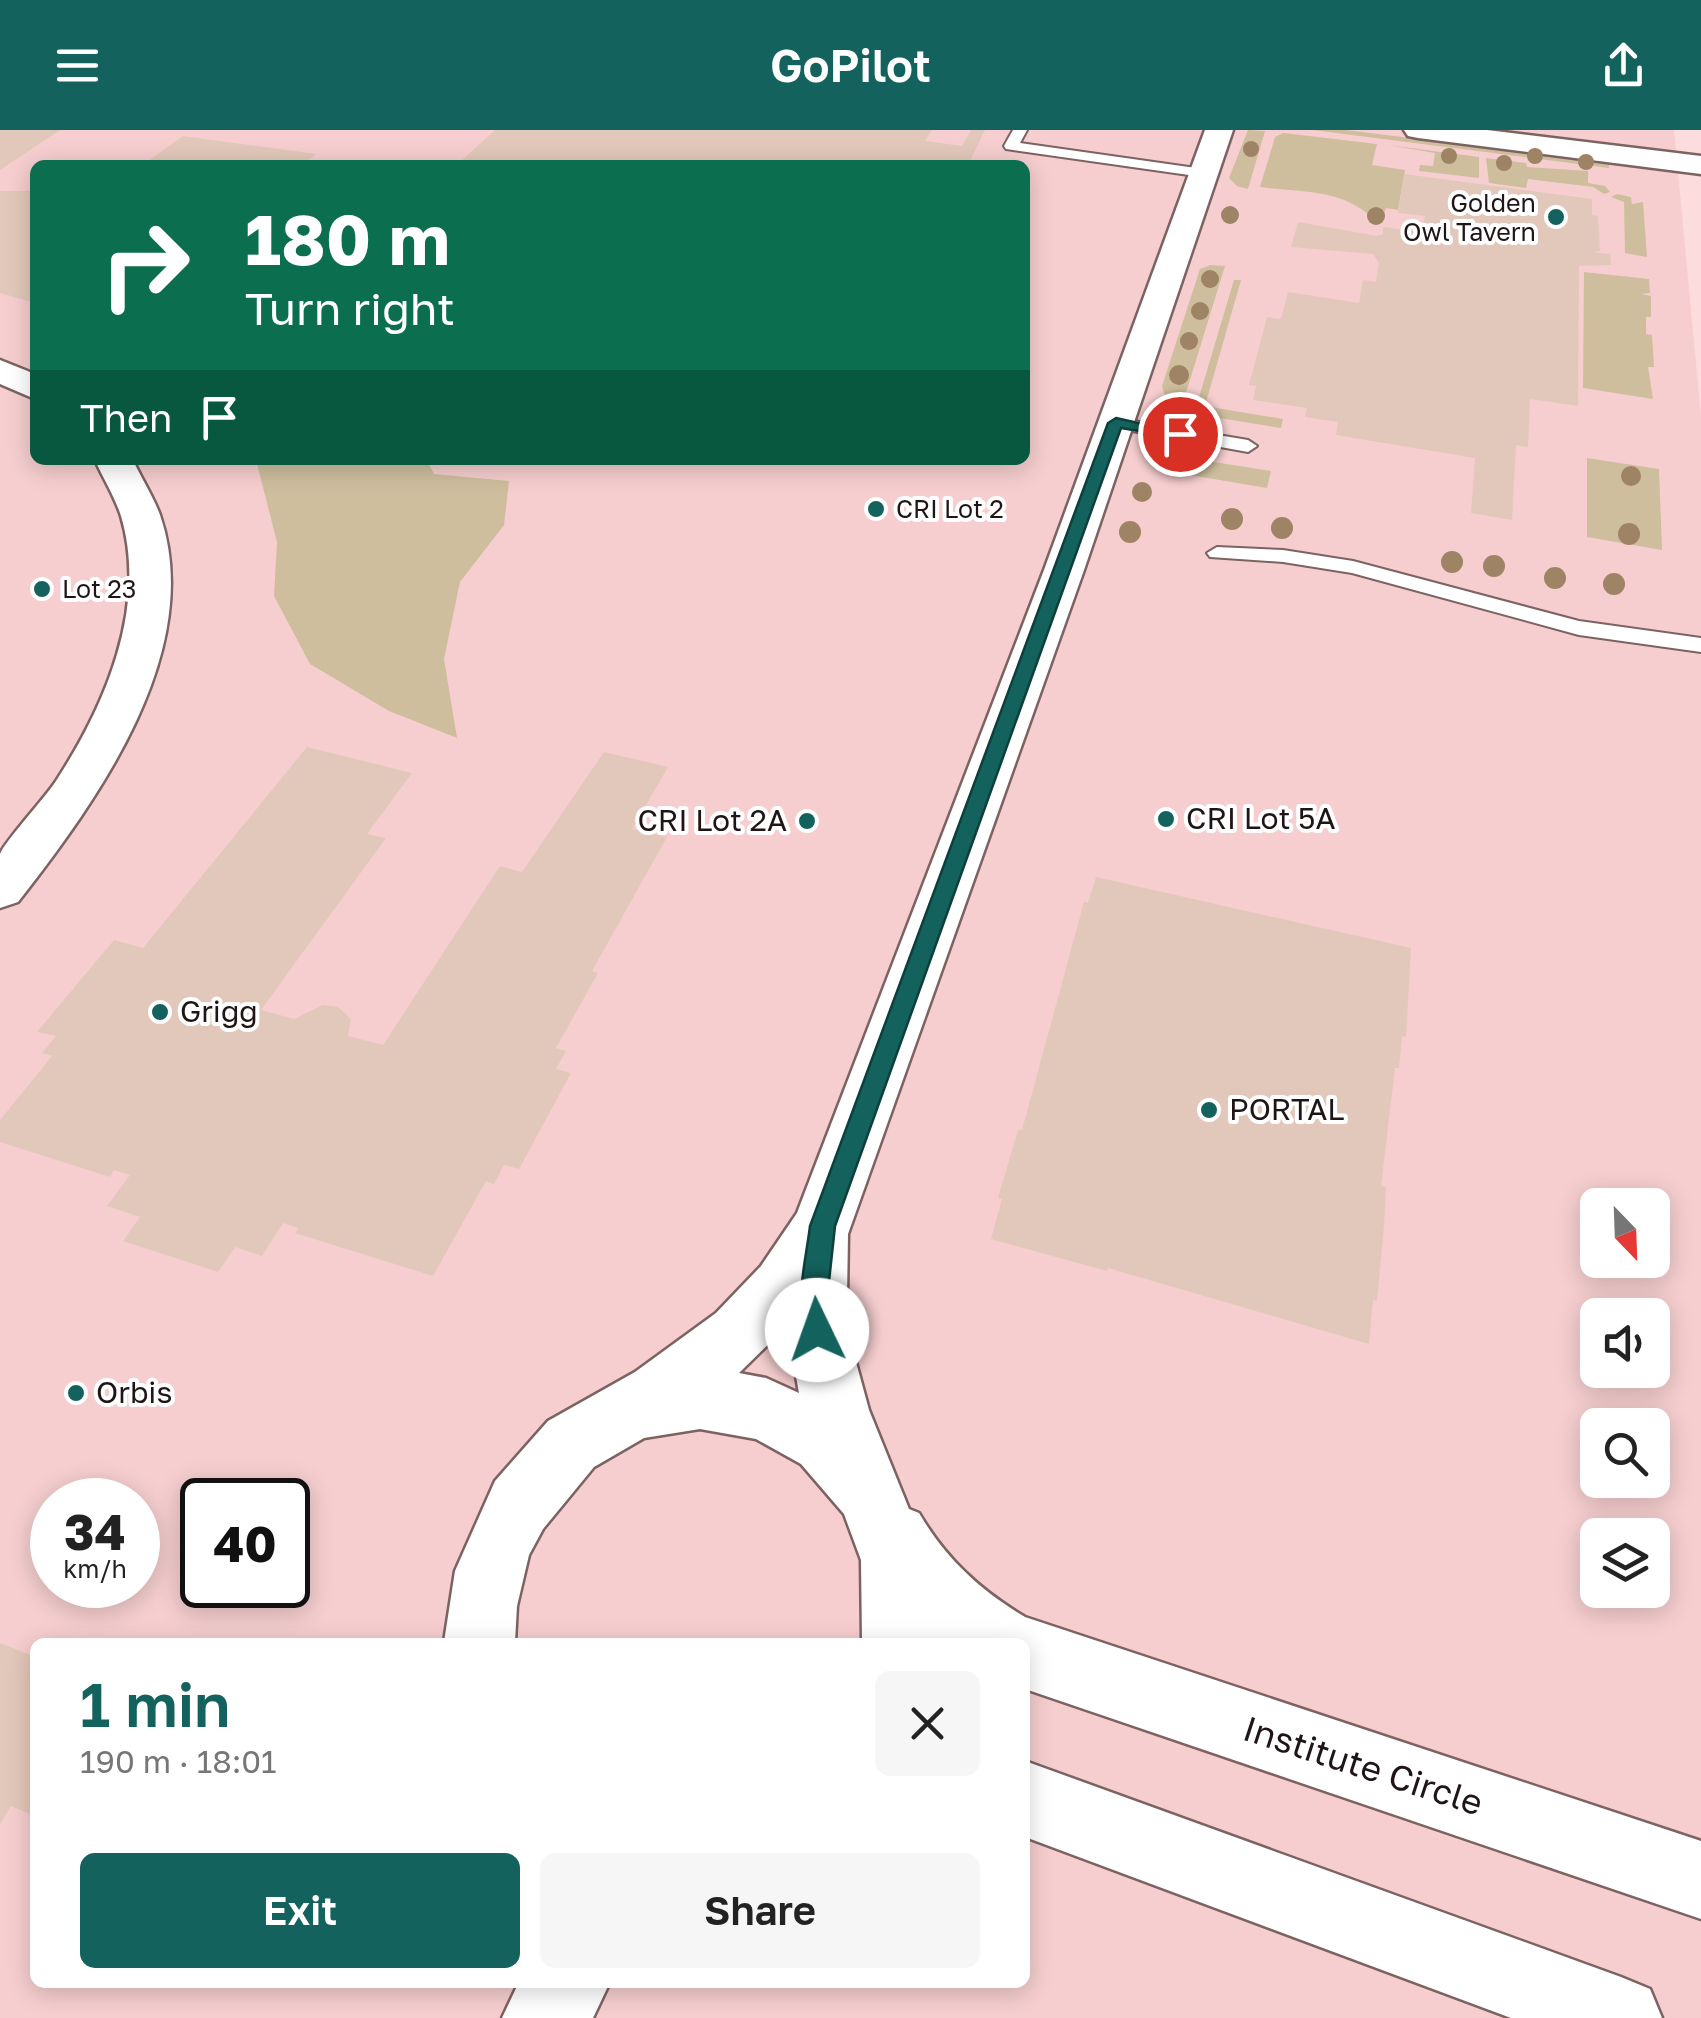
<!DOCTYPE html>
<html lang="en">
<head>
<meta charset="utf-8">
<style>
  body { margin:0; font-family:"Golos Text",sans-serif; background:#f6f6f6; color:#222; height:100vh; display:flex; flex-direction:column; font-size:38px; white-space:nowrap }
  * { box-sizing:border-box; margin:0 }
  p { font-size:32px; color:#767676 }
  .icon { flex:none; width:55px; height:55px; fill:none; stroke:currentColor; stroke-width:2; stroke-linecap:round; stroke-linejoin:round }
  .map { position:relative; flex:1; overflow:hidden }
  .panel { position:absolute; left:30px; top:1508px; width:1000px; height:350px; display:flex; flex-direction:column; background:#fff; border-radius:15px; box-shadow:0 5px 25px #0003 }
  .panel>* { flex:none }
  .hud { position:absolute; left:30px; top:30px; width:1000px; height:305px; border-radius:15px; box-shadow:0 5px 25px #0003; background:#0b6e4f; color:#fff; overflow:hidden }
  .needle { width:65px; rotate:157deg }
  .fabs { position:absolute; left:1580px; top:1058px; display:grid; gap:20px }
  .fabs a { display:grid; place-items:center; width:90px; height:90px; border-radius:15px; background:#fff; box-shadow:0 5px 25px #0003; font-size:50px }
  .speed { position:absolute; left:30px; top:1348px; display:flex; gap:20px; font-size:50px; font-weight:700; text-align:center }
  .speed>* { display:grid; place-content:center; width:130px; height:130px; border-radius:50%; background:#fff; box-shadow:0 5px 25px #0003; line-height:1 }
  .speed small { font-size:25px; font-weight:400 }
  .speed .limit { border:5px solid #111; border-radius:15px; background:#fff; color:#111 }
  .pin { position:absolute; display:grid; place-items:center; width:85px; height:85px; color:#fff; margin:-42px; border:5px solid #fff; border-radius:50%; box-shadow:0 2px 10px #0007 }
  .me { position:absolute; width:110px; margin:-55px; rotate:357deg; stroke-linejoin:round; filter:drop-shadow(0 0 8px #0008) }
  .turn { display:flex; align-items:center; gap:35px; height:210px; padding:0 50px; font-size:45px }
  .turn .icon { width:130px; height:130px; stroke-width:2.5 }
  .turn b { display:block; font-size:70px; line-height:85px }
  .then { display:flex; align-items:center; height:95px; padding:0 50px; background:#0003; gap:20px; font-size:38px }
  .round { display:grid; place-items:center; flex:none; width:105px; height:105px; border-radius:15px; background:#f6f6f6 }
  .summary { display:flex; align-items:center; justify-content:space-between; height:170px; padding:0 50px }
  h1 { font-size:60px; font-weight:600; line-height:75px; color:#14625d }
  .action { display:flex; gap:20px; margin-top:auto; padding:20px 50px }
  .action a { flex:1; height:115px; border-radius:15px; background:#14625d; color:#fff; font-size:40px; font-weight:600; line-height:115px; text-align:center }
  .action a+a { background:#f6f6f6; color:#222 }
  header { display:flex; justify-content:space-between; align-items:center; height:130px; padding:0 50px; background:#14625d; color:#fff; font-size:45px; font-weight:600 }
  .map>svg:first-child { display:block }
  .built { fill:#f6cecf; fill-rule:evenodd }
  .green { fill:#cebe9e }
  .building { fill:#e2c8ba }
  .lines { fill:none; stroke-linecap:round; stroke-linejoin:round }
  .service-casing { stroke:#7d6262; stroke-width:4 }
  .tertiary-casing { stroke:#7d6262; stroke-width:5 }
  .service { fill:#fff; fill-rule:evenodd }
  .tertiary { fill:#fff; fill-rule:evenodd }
  .tree { fill:#9e8365 }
  .route { fill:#14625d; stroke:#0d403c; stroke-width:2.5 }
  .poi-dot { fill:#14625d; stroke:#fff; stroke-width:4 }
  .labels { text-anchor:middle; stroke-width:8; stroke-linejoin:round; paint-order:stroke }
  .far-poi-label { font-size:25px; fill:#201516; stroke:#fff; text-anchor:start }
  .poi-label { font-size:30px; fill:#201516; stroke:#fff; text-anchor:start }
  .near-street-label { font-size:35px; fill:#201516; stroke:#fff }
</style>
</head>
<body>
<header><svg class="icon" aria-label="menu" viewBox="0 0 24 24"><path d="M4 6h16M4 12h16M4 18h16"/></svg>GoPilot<svg class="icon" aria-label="share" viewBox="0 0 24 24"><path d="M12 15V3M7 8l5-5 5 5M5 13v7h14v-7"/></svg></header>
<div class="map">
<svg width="1701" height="1888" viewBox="0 0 1701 1888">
  <rect width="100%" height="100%" fill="#fcdcdd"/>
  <path class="built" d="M 0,0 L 1674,0 L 1701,286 L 1701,1888 L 0,1888 ZM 35,35 L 1025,35 L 1025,330 L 35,330 ZM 1598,1075 L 1652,1075 L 1652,1130 L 1598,1130 ZM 1598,1185 L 1652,1185 L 1652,1240 L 1598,1240 ZM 1598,1295 L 1652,1295 L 1652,1350 L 1598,1350 ZM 52,1370 L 138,1370 L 138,1455 L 52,1455 ZM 202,1370 L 288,1370 L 288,1455 L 202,1455 ZM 1598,1405 L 1652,1405 L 1652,1460 L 1598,1460 ZM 35,1512 L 1025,1512 L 1025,1852 L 35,1852 Z"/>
  <path class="green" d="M 1248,0 L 1265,1 L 1248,59 L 1237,56 L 1229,48 Z
    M 1313,0 L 1346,0 L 1609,33 L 1609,38 Z
    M 1283,3 L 1377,14 L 1372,35 L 1405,40 L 1398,80 L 1386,78 L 1382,88 L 1374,89 C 1341,58 1303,63 1260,57 L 1275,7 Z
    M 1388,15 L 1479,27 L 1479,48 L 1419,41 L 1420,35 L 1433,36 L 1435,23 Z
    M 1486,28 L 1526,33 L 1527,37 L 1588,41 L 1588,53 L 1605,56 L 1610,62 L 1604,64 L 1593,57 L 1528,49 L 1526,58 L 1489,53 Z
    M 1617,64 L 1631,67 L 1632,74 L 1643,72 L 1647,127 L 1625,123 L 1624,72 L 1611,67 Z
    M 1210,135 L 1225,136 L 1181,279 L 1165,267 L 1162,256 L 1200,139 Z
    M 1584,142 L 1649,149 L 1650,163 L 1641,164 L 1651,166 L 1651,187 L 1646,187 L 1646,204 L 1652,205 L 1654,237 L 1648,237 L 1653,269 L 1583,258 Z
    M 1234,150 L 1241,150 L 1205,276 L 1283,289 L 1281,298 L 1194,284 Z
    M 1182,327 L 1271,341 L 1267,358 L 1178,343 Z
    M 1587,328 L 1659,339 L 1662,420 L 1587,407 Z
    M 256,330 L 427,330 L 434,344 L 509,351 L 504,395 L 460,452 L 444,529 L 457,608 L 389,581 L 310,534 L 274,466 L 277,412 Z"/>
  <path class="building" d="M 0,0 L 60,0 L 0,40 Z
    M 495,0 L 932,0 L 925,11 L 962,16 L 971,0 L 985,0 L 968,35 L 487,35 L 461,31 Z
    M 183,6 L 316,24 L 309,30 L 325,35 L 143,35 Z
    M 1404,44 L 1592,69 L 1592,85 L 1598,86 L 1600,121 L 1592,122 L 1610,124 L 1611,135 L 1579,136 L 1578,276 L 1530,269 L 1528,317 L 1516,315 L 1512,390 L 1471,383 L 1475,328 L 1336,305 L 1338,292 L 1305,287 L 1307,278 L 1253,270 L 1256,256 L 1249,255 L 1267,187 L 1281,189 L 1288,162 L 1359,173 L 1363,150 L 1376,152 L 1379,133 L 1373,124 L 1291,117 L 1298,92 L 1377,106 L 1383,104 L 1383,97 L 1421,102 L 1425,86 L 1398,83 Z
    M 0,61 L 35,61 L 35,173 L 0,163 Z
    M 307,617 L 412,643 L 367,704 L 386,708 L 261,880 L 294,889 L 323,875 L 338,877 L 351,889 L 348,906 L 383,915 L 500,736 L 522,742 L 604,622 L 668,637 L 632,699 L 667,707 L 592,841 L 598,843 L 556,918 L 566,921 L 556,939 L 571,943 L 519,1039 L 504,1035 L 494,1054 L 486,1051 L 433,1146 L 295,1103 L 298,1098 L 283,1093 L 262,1126 L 235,1117 L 218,1142 L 123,1111 L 140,1087 L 107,1076 L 130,1045 L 114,1040 L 110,1047 L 0,1012 L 0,990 L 52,926 L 42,923 L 56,906 L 37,902 L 114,810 L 143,818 Z
    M 1096,747 L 1411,818 L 1406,907 L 1402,906 L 1399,938 L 1395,938 L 1381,1056 L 1386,1057 L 1384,1096 L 1377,1171 L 1373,1170 L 1369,1214 L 1108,1138 L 1107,1141 L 991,1109 L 1002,1069 L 998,1068 L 1018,1000 L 1022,1000 L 1084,772 L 1088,773 Z
    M 0,1513 L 35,1527 L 35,1686 L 11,1676 L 0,1694 Z"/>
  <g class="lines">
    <g class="service-casing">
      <path id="service" d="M 1013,0 L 1027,0 L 1020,13 L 1203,39 L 1210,43 L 1203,47 L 1006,19 L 1004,16 Z
        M 1116,288 L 1248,310 L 1257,316 L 1248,322 L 1110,297 L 1107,293 Z
        M 1217,417 L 1283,420 L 1353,431 L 1579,491 L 1701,508 L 1701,522 L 1579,505 L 1352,443 L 1283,432 L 1210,427 L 1207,423 Z"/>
    </g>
    <g class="tertiary-casing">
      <path id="tertiary" d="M 1205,0 L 1233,0 L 1084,440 L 848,1104 L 847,1168 L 854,1225 L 869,1280 L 909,1379 L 919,1383 C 946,1429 980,1460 1025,1487 L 1701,1711 L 1701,1789 L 1025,1559 L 1025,1512 L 937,1512 L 932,1509 L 932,1512 L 862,1512 L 861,1430 L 844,1384 L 801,1334 L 756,1309 L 700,1299 L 644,1308 L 594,1337 L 543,1399 L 529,1425 L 517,1476 L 515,1512 L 444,1512 L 455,1441 L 495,1351 L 548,1291 L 635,1242 L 716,1183 L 761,1136 L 797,1083 L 1044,440 ZM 787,1196 L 799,1263 L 766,1248 L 739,1243 Z
        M 1404,0 L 1487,0 L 1701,26 L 1701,44 L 1418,8 L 1408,6 Z
        M 0,230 L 35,244 L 35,269 L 0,254 Z
        M 95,330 L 133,330 C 141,348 153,366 160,385 C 206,521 97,671 18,772 L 0,778 C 0,763 0,738 0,724 C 5,711 45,668 56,651 C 105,576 148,477 121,386 C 115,367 103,348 95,330 Z
        M 1025,1631 L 1621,1847 L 1650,1859 L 1662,1888 L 1511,1888 L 1025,1707 Z
        M 519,1852 L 610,1852 L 593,1888 L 502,1888 Z"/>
    </g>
    <use href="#service" class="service"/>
    <use href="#tertiary" class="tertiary"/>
  </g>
  <g class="tree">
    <circle cx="1251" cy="19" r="8"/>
    <circle cx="1449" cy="26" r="8"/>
    <circle cx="1535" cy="26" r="8"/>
    <circle cx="1586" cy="32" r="8"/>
    <circle cx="1504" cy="33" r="8"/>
    <circle cx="1230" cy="85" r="9"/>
    <circle cx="1376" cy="86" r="9"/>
    <circle cx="1210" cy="149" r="9"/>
    <circle cx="1200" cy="181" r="9"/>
    <circle cx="1189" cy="211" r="9"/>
    <circle cx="1179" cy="245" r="10"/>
    <circle cx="1631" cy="346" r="10"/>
    <circle cx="1142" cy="362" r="10"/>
    <circle cx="1232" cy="389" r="11"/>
    <circle cx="1282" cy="398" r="11"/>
    <circle cx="1130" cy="402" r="11"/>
    <circle cx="1629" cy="404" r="11"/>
    <circle cx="1452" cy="432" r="11"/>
    <circle cx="1494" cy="436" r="11"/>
    <circle cx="1555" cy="448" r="11"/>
    <circle cx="1614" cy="454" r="11"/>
  </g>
  <path class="route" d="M 1116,288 L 1187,304 L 1180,308 L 1121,298 L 835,1096 L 827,1170 L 830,1200 L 826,1209 L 817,1212 L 808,1209 C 793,1175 806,1131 810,1096 L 1108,293 Z"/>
  <g class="poi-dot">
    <circle cx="1556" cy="87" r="10"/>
    <circle cx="876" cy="379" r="10"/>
    <circle cx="42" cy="459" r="10"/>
    <circle cx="1166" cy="689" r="10"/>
    <circle cx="807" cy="691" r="10"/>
    <circle cx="160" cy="882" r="10"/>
    <circle cx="1209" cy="980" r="10"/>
    <circle cx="76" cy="1263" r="10"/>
  </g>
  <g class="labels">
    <g class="far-poi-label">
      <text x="1536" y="82" text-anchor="end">Golden<tspan x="1536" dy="29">Owl Tavern</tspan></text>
      <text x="896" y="388">CRI Lot 2</text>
      <text x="62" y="468">Lot 23</text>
    </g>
    <g class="poi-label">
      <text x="1186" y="699">CRI Lot 5A</text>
      <text x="787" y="701" text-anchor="end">CRI Lot 2A</text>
      <text x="180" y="892">Grigg</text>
      <text x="1229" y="990">PORTAL</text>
      <text x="96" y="1273">Orbis</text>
    </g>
    <g class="near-street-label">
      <text transform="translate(1363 1636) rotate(18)" y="12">Institute Circle</text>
    </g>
  </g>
</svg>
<div class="fabs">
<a><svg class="needle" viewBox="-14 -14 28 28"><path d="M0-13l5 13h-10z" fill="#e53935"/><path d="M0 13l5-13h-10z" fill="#767676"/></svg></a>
<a><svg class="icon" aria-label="sound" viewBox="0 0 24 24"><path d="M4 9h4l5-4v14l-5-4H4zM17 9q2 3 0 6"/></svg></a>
<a><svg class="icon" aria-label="search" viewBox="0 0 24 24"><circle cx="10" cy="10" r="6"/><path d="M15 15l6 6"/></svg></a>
<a><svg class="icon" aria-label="layers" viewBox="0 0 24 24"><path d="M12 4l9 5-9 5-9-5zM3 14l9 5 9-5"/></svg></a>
</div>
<div class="speed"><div>34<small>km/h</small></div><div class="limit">40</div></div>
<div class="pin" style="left:1180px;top:304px;background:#d93025"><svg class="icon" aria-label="arrive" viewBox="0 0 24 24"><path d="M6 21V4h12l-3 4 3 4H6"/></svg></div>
<svg class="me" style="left:817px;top:1200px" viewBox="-20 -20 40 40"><circle r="19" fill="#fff"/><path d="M0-13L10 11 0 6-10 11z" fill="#14625d"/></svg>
<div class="hud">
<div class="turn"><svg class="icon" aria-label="right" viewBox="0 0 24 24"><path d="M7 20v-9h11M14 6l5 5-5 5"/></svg><div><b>180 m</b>Turn right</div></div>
<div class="then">Then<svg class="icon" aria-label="arrive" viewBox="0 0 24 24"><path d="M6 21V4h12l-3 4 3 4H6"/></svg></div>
</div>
<section class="panel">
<div class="summary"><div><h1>1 min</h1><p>190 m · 18:01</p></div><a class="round"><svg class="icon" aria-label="close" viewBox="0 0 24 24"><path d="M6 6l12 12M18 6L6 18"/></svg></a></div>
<div class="action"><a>Exit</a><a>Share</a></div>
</section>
</div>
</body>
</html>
